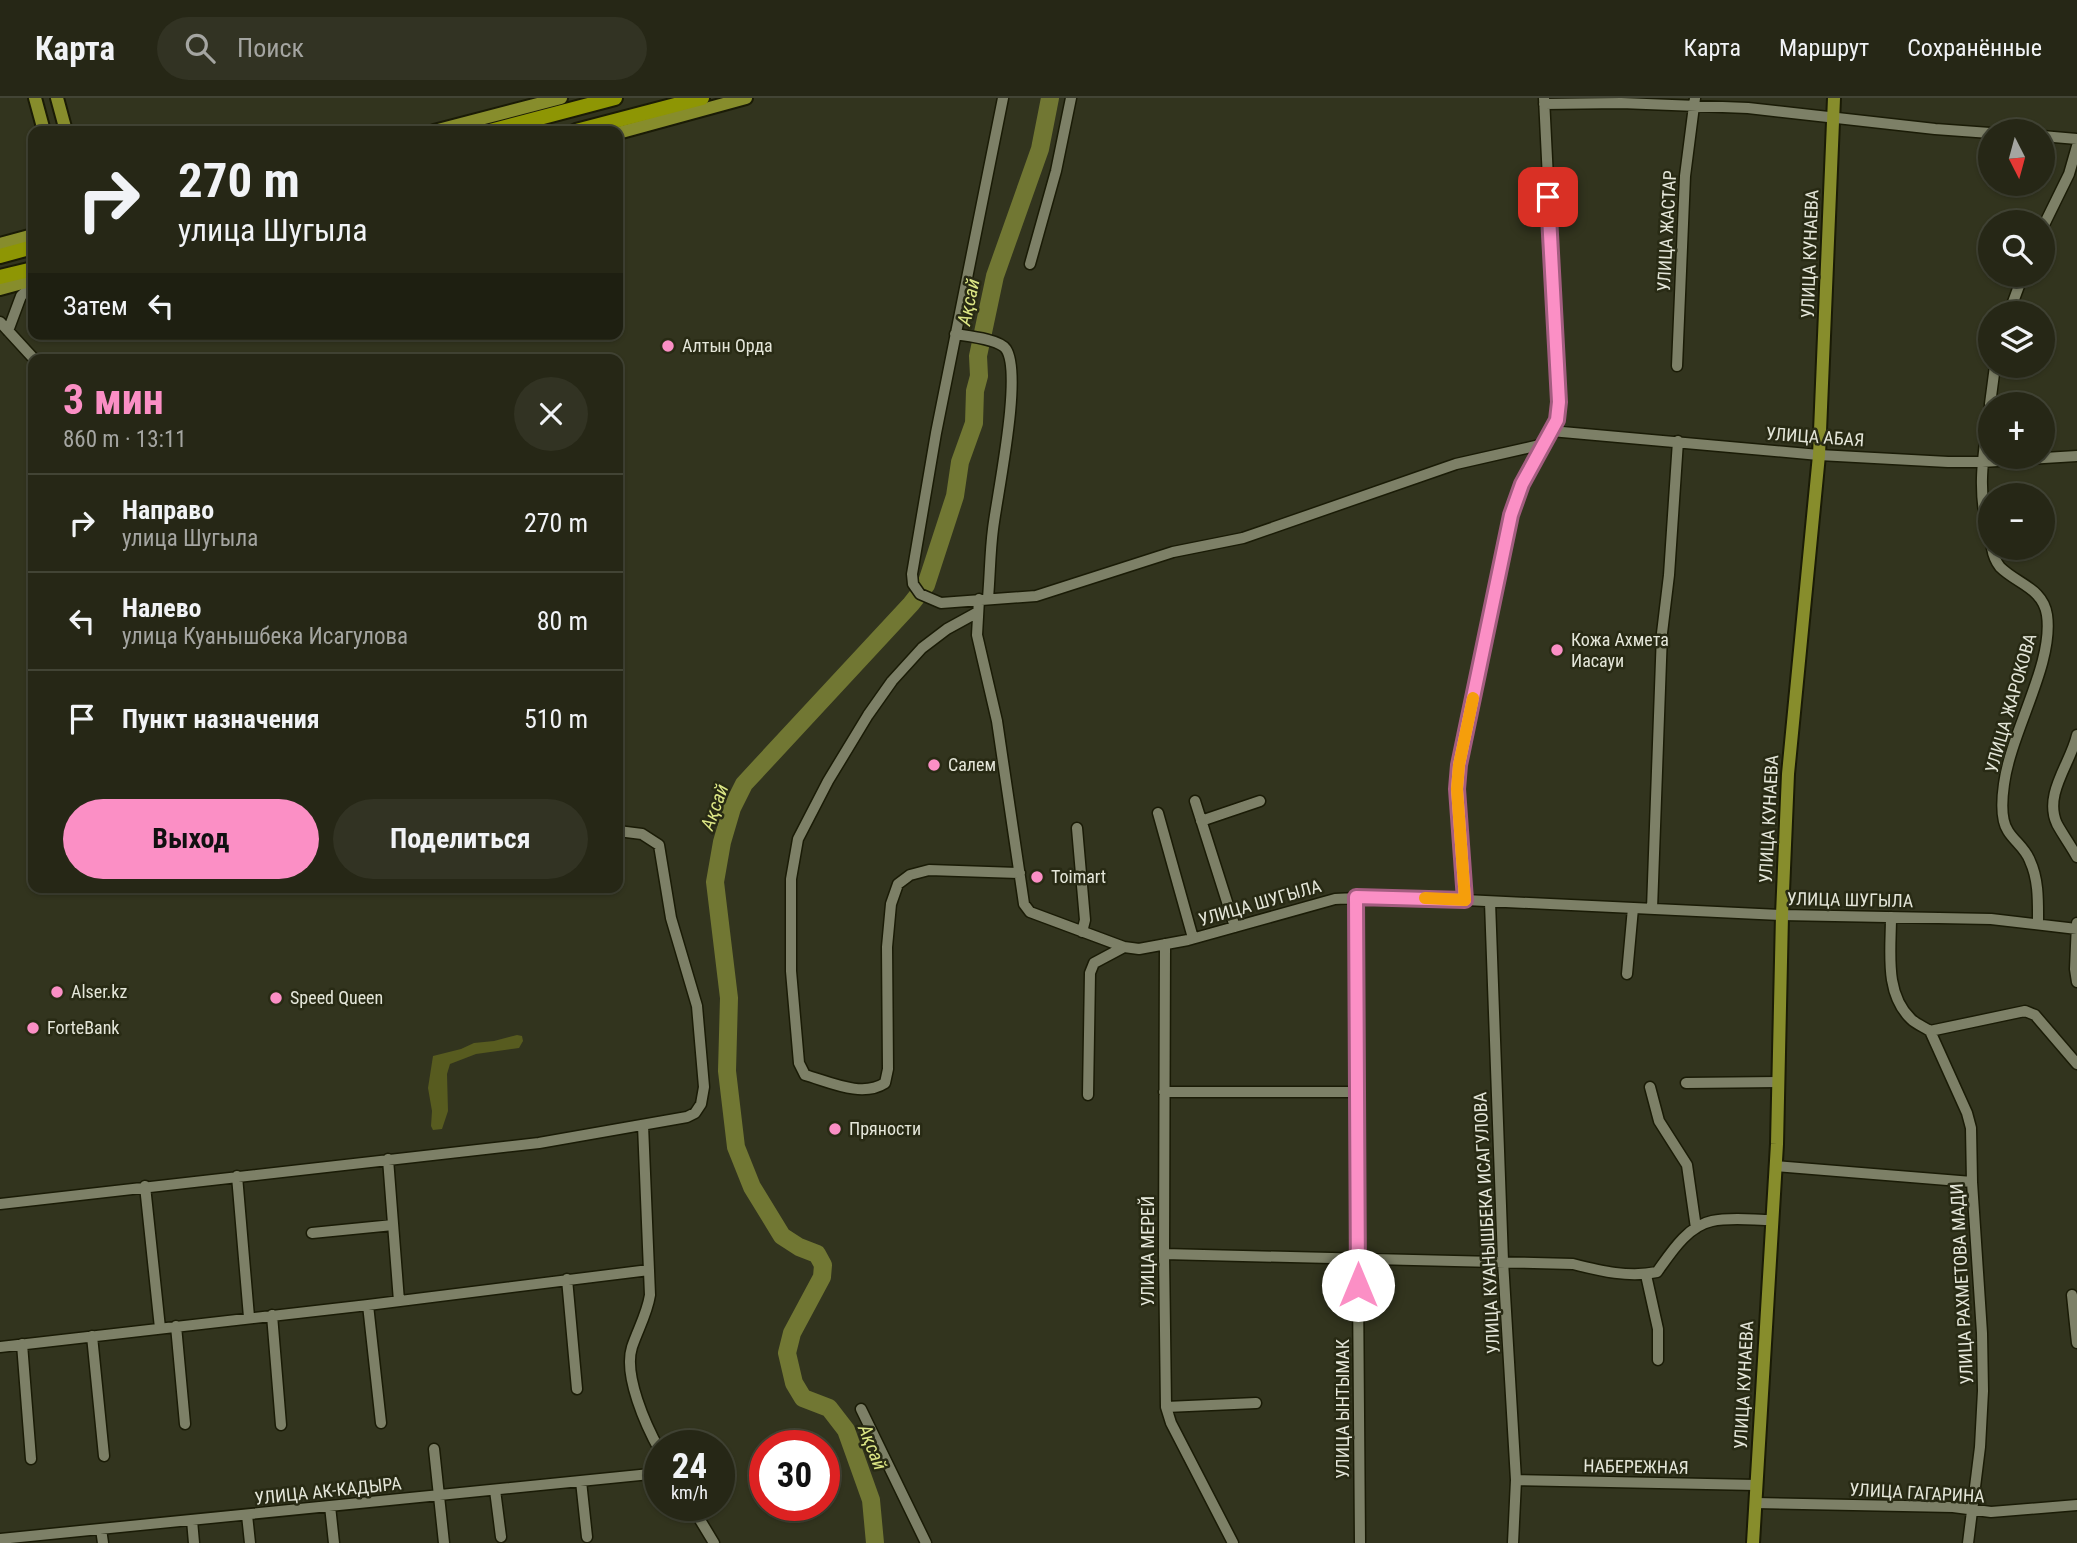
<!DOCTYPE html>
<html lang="ru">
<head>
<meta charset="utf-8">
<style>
  body { margin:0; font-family:"Roboto Condensed",sans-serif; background:#323323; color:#f1f3f6; height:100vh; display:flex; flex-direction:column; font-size:26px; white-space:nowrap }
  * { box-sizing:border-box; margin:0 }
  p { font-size:23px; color:#a4a5a1 }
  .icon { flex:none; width:38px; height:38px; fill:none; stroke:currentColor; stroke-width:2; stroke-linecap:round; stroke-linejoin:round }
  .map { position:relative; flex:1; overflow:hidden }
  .drawer { position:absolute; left:28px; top:256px; width:595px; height:539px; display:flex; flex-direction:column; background:#262716; border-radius:14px; box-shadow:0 2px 5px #0004,0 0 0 2px #424435 }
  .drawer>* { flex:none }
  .top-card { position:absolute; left:28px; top:28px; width:595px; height:214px; border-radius:14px; box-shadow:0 2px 5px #0004,0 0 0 2px #424435; background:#262716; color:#f1f3f6; overflow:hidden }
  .needle { width:46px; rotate:174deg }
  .fabs { position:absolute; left:1978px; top:21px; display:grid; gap:14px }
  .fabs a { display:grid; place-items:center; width:77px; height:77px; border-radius:50%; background:#262716; box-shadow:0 2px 5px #0004,0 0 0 2px #424435; font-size:35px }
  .speed { position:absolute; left:644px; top:1332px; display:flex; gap:14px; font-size:35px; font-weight:700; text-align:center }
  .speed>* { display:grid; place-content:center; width:91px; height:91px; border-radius:50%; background:#262716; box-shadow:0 2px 5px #0004,0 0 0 2px #424435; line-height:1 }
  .speed small { font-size:18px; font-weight:400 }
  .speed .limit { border:10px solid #d22; background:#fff; color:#111 }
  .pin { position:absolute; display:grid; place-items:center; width:60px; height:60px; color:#fff; margin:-30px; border-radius:14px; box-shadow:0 4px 10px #0006 }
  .me { position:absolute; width:77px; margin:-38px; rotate:0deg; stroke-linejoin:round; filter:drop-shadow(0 0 5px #0008) }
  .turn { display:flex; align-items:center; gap:24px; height:147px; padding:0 35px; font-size:32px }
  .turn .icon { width:91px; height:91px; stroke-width:2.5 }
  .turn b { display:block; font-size:49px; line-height:60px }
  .then { display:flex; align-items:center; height:66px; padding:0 35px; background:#0003; gap:14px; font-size:26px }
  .round { display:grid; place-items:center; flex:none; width:74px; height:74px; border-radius:37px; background:#323323 }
  .head { display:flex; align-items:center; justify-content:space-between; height:119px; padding:0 35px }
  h1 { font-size:42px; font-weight:700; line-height:52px; color:#fb8fc5 }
  .action { display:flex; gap:14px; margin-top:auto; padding:14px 35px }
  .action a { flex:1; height:80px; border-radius:42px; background:#fb8fc5; color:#111; font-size:28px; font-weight:700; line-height:80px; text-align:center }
  .action a+a { background:#323323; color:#f1f3f6 }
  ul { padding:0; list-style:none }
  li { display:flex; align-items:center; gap:21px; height:98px; padding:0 35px; border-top:2px solid #424435 }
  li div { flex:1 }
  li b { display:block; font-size:26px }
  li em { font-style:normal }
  header { display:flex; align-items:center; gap:42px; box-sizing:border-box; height:98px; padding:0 35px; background:#262716; border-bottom:2px solid #424435 }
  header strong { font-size:33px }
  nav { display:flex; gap:38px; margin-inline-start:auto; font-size:24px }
  .search { width:490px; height:63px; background:#323323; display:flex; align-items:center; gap:18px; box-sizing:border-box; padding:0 24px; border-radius:38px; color:#a4a5a1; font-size:26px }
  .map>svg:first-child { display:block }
  .green { fill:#575b1f }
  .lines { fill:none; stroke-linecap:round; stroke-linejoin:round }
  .river { stroke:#717733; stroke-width:18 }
  .minor-casing { stroke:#1a1b06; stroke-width:13 }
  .major-casing { stroke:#1a1b06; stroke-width:16 }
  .highway-casing { stroke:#1a1b06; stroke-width:18 }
  .minor { stroke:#7d8067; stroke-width:10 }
  .major { stroke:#878d2c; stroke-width:12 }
  .highway { stroke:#8e9604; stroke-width:14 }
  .route-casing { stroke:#a35d80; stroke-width:18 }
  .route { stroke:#fb8fc5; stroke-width:12 }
  .slow { stroke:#f59e0b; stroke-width:12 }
  .poi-dot { fill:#fb8fc5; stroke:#282a14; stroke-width:2.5 }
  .labels { text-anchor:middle; stroke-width:5; stroke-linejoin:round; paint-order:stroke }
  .street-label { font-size:18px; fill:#e4e6d9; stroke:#282a14 }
  .poi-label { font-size:18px; fill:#e4e6d9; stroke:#282a14; text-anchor:start }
  .water-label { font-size:19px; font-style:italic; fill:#dde785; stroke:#282a14 }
</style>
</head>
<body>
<header>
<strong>Карта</strong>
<div class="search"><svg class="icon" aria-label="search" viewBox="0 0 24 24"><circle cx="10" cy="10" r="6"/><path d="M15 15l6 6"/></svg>Поиск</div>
<nav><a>Карта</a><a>Маршрут</a><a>Сохранённые</a></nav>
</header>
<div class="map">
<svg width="2077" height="1445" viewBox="0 0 2077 1445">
  <rect width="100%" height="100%" fill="#32341e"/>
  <path class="green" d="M 517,937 L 522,938 L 523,943 L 519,950 L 476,956 L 450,966 L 447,976 L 448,1013 L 442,1031 L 433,1032 L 431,1028 L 432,1013 L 428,990 L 433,958 L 461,951 L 474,945 L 494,943 Z"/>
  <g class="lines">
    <path class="river" d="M 875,1445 L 871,1402 L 846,1332 L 829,1310 L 803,1300 L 794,1285 L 787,1255 L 792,1235 L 822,1179 L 823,1167 L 817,1156 L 799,1149 L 782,1138 L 752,1089 L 736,1049 L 727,973 L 729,900 L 715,784 L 722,744 L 732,710 L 744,686 L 911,506 L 926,487 L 955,398 L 960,364 L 974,325 L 975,293 L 979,278 L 978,258 L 995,178 L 1040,51 L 1050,0"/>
    <g class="minor-casing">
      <path id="minor" d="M 1003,0 L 936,335 L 912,476 L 913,486 L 920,496 L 941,505 L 1036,498 L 1173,454 L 1243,440 L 1456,366 L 1544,346
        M 1544,6 L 1621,5 L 1748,10 L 1935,31 L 1990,35
        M 2042,38 L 2077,41
        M 2042,131 L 2069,76 L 2077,48
        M 1030,166 L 1056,73 L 1071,0
        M 2009,215 L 2023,177
        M 0,224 L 34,261
        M 8,233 L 21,198 L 33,187
        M 955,236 C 967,238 999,241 1006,251 C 1023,276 997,397 993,431 C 990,454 990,477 988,500
        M 1677,268 L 1685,78 L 1695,0
        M 1990,306 L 1995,268
        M 1990,308 C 1983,359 1976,392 1990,443
        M 1551,333 L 1819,357 L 1948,364 L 1982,364 L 2077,358
        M 1992,450 C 1993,456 1996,464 2000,469 C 2017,486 2043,490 2047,517 C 2054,566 2011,633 2004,686 C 2002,700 2000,721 2008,733 C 2014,743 2026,751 2030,763 C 2039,782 2038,805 2038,826
        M 979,501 L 977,537 L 997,623 L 1024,806 L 1030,814 L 1124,849 L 1139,851 L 1188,842 L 1335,801 L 1376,799 L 1465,802 L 1782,817 L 1991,821 L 2077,831
        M 978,514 L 947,531 L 922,550 L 892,583 L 868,617 L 828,683 L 798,741 L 791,781 L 791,873 L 799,965 L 805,977 C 830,984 862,1000 885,985 L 888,971 L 887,849 L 891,806 L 898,786 L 910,777 L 929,772 L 1020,775
        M 2077,637 C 2071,665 2043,696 2057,726 C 2063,737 2071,748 2077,759
        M 1195,703 L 1235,829
        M 1158,715 L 1193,840
        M 1201,723 L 1260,703
        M 1077,730 L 1085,822 L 1082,834
        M 1355,799 L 1360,1445
        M 1465,802 L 1457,691 L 1459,667 L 1511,417 L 1522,386 L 1557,322 L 1559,304 L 1544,0
        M 1490,804 L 1503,1163 L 1516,1382 L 1513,1445
        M 1652,811 L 1662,535 L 1669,477 L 1678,343
        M 1891,819 C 1891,853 1884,895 1911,921 C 1916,926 1924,929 1930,933 L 2025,913 L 2035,917 L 2077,966
        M 2077,825 L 2075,871 L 2077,884
        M 1165,846 L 1164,1156 L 1166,1309 L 1171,1325 L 1233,1445
        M 1627,876 L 1633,810
        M 1930,933 L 1967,1015 L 1971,1030 L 1972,1084 L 1982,1235 L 1983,1293 L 1980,1349 L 1968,1445
        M 1686,985 L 1778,984
        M 1650,989 L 1659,1023 L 1687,1067 L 1696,1130
        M 1164,994 L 1357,994
        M 1088,997 L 1090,875 L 1094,865 L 1124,849
        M 643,1027 L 650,1197 C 647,1216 638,1231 632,1249 C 623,1277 646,1328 660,1353
        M 388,1061 L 399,1203
        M 1775,1068 L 1972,1084
        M 237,1078 L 249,1219
        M 145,1088 L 160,1230
        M 0,1106 L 539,1045 L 687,1019 L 695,1015 L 701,1006 L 704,989 L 697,908 L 671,820 L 659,747 L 642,736 L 618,733
        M 312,1135 L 393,1127
        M 1164,1156 L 1573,1166 C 1601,1173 1629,1180 1657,1174 C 1670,1156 1687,1128 1712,1123 C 1730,1119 1753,1122 1772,1122
        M 1646,1177 L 1658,1231 L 1658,1262
        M 567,1181 L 577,1291
        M 2072,1197 L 2077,1245
        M 368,1207 L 381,1325
        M 272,1217 L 281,1327
        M 176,1228 L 185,1326
        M 92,1238 L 104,1358
        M 22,1246 L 31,1361
        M 0,1249 L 368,1207 L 649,1172
        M 1166,1309 L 1256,1305
        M 861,1311 L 926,1445
        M 434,1351 L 444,1445
        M 1516,1382 L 1756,1387
        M 581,1383 L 587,1439
        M 495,1392 L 501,1439
        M 1755,1405 L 1953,1409 L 1991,1414 L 2077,1407
        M 691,1407 L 714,1445
        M 330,1408 L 334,1445
        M 247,1417 L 250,1445
        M 192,1422 L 194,1445
        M 101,1431 L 103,1445
        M 0,1441 L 660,1375"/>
    </g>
    <g class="major-casing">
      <path id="major" d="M 35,0 L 44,33
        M 57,0 L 66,33
        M 434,33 L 561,0
        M 618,35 L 746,0
        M 0,146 L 33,137
        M 0,191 L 33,182
        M 1753,1445 L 1777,1046 L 1782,817 L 1788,676 L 1819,357 L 1834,0"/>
    </g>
    <g class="highway-casing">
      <path id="highway" d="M 490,33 L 615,0
        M 576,33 L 702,0
        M 0,158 L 33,149
        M 0,179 L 33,171"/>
    </g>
    <use href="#minor" class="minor"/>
    <use href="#major" class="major"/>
    <use href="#highway" class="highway"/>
  </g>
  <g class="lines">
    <g class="route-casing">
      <path id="route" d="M 1358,1187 L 1356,799 L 1465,802 L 1457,691 L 1459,667 L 1511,417 L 1522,386 L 1557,322 L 1559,304 L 1548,99"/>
    </g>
    <use href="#route" class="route"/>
    <path class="slow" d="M 1425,800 L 1465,802 L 1457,691 L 1459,667 L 1473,600"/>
  </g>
  <g class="poi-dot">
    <circle cx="668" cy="248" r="7"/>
    <circle cx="1557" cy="552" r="7"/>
    <circle cx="934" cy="667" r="7"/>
    <circle cx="1037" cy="779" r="7"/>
    <circle cx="57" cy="894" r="7"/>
    <circle cx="276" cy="900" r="7"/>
    <circle cx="33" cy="930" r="7"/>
    <circle cx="835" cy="1031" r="7"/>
  </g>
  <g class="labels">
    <g class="street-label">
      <text transform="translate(1667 133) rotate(-87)" y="6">УЛИЦА ЖАСТАР</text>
      <text transform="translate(1810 156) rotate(-88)" y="6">УЛИЦА КУНАЕВА</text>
      <text transform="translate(1815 339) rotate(4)" y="6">УЛИЦА АБАЯ</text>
      <text transform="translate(2011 605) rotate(-74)" y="6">УЛИЦА ЖАРОКОВА</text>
      <text transform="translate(1769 721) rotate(-87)" y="6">УЛИЦА КУНАЕВА</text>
      <text transform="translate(1850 802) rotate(1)" y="6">УЛИЦА ШУГЫЛА</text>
      <text transform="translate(1260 805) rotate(-16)" y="6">УЛИЦА ШУГЫЛА</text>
      <text transform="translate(1487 1125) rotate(-93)" y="6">УЛИЦА КУАНЫШБЕКА ИСАГУЛОВА</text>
      <text transform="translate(1148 1153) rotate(-90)" y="6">УЛИЦА МЕРЕЙ</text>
      <text transform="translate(1962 1186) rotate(-93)" y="6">УЛИЦА РАХМЕТОВА МАДИ</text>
      <text transform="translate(1744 1287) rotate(-87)" y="6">УЛИЦА КУНАЕВА</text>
      <text transform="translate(1343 1311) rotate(-90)" y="6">УЛИЦА ЫНТЫМАК</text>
      <text transform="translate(1636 1369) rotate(1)" y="6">НАБЕРЕЖНАЯ</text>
      <text transform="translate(328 1393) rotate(-6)" y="6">УЛИЦА АК-КАДЫРА</text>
      <text transform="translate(1917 1395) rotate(3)" y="6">УЛИЦА ГАГАРИНА</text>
    </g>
    <g class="poi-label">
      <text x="682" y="254">Алтын Орда</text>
      <text x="1571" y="548">Кожа Ахмета<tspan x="1571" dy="21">Иасауи</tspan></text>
      <text x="948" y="673">Салем</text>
      <text x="1051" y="785">Toimart</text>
      <text x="71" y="900">Alser.kz</text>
      <text x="290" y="906">Speed Queen</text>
      <text x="47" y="936">ForteBank</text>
      <text x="849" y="1037">Пряности</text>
    </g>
    <g class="water-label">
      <text transform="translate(968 204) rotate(-78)" y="7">Ақсай</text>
      <text transform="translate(714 709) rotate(-70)" y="7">Ақсай</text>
      <text transform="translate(873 1349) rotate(68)" y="7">Ақсай</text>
    </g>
  </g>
</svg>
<div class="fabs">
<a><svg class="needle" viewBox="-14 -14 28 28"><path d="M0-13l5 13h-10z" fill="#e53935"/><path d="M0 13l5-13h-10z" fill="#a4a5a1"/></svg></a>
<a><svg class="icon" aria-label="search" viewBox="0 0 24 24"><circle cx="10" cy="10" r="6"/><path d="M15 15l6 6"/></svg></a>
<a><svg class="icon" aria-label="layers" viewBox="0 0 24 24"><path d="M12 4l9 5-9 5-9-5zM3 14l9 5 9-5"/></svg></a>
<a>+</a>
<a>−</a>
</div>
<div class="speed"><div>24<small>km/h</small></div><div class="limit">30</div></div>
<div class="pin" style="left:1548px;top:99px;background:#d93025"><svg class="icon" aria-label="arrive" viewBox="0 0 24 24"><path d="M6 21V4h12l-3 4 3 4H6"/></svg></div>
<svg class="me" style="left:1358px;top:1187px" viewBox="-20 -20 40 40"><circle r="19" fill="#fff"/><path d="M0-13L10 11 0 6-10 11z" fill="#fb8fc5"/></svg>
<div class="top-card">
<div class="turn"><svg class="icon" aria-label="right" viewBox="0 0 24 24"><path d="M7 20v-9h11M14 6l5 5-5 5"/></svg><div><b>270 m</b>улица Шугыла</div></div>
<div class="then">Затем<svg class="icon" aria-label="left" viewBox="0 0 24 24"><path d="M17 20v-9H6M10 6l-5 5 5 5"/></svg></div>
</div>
<section class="drawer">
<div class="head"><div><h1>3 мин</h1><p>860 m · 13:11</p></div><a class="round"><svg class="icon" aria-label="close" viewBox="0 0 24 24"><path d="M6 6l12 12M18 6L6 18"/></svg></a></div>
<ul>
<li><svg class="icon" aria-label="right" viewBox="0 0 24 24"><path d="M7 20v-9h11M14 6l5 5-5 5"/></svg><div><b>Направо</b><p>улица Шугыла</p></div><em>270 m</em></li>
<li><svg class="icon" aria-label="left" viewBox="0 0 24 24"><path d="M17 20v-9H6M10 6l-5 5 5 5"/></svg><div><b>Налево</b><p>улица Куанышбека Исагулова</p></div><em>80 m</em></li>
<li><svg class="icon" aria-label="arrive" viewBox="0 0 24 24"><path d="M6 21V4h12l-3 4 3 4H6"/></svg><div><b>Пункт назначения</b></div><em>510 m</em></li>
</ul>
<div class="action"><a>Выход</a><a>Поделиться</a></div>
</section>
</div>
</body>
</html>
